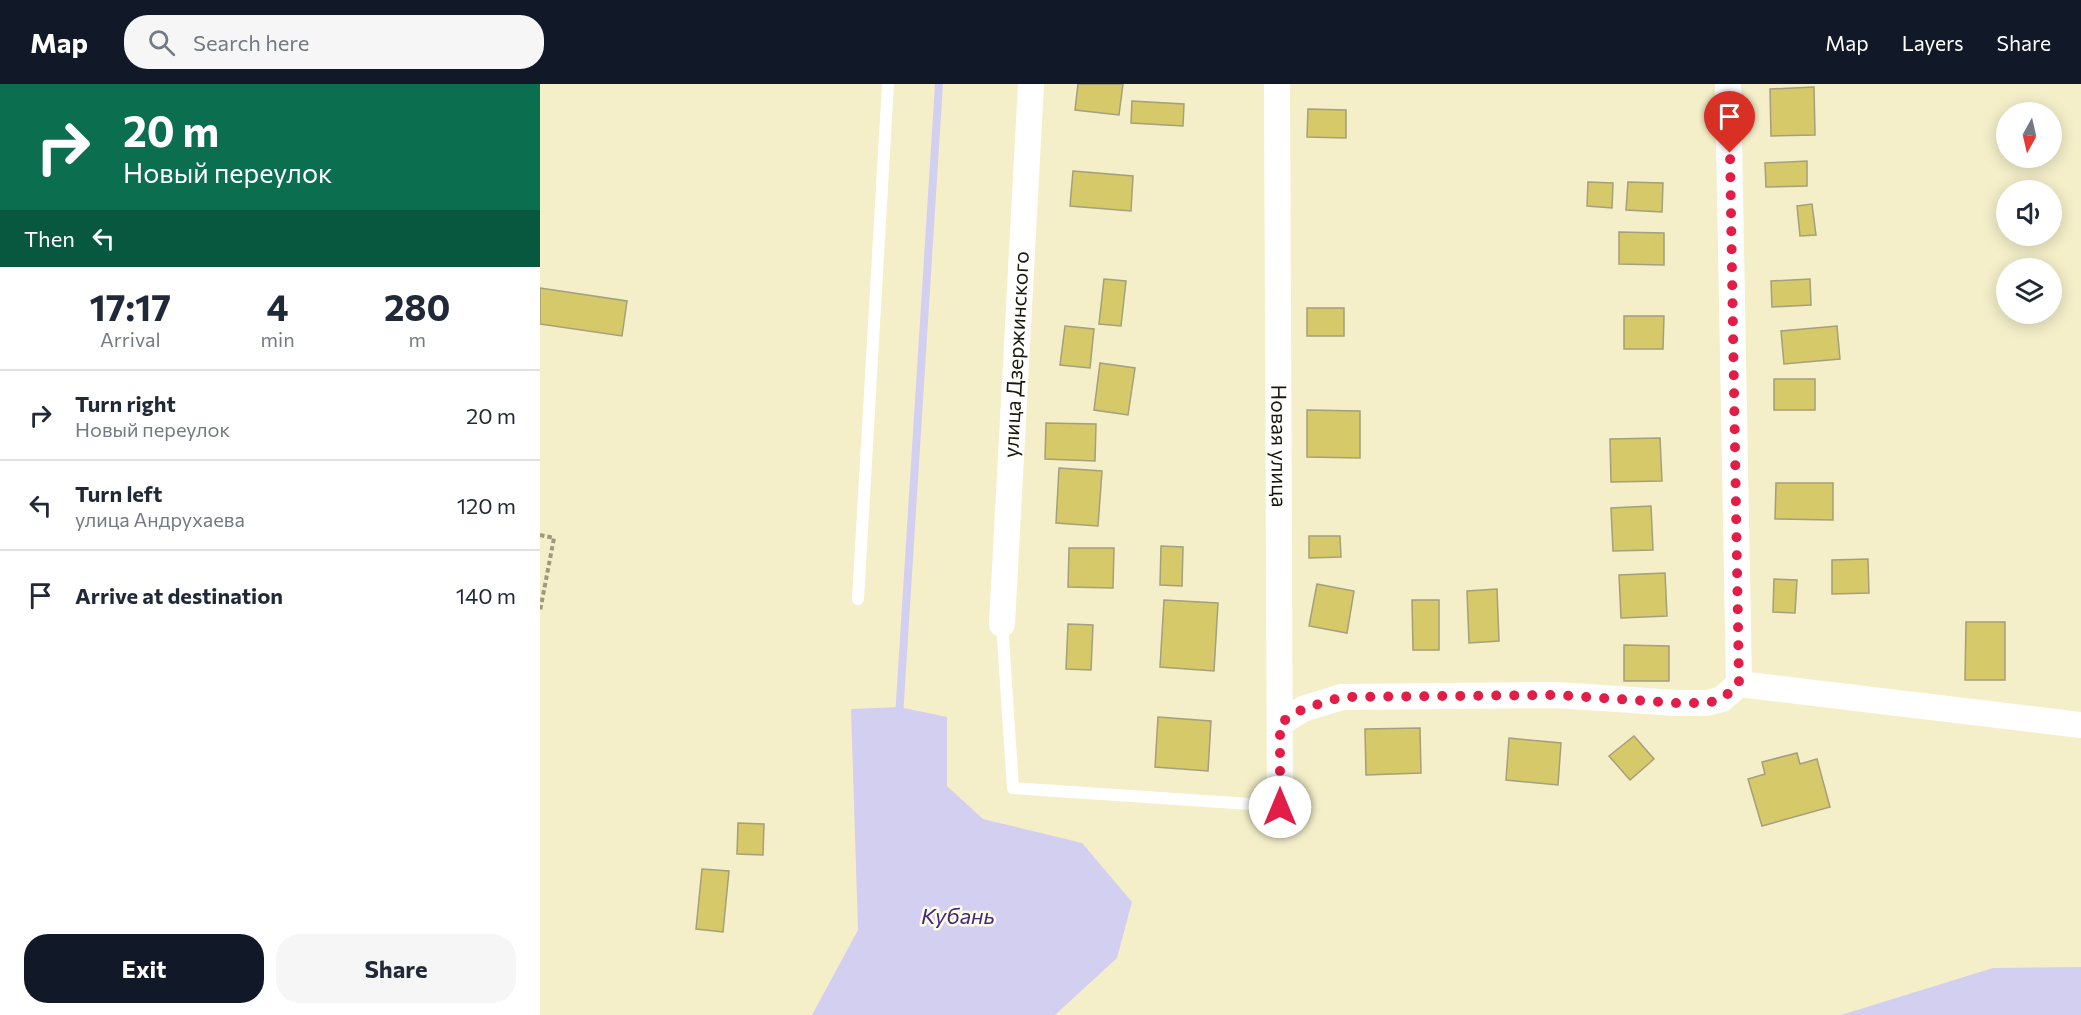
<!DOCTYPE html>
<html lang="en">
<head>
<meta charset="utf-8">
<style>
  body { margin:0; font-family:Commissioner,sans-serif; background:#f6f6f7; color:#1f2937; height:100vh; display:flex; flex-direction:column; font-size:22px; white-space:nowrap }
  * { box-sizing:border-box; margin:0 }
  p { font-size:20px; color:#747a83 }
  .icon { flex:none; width:33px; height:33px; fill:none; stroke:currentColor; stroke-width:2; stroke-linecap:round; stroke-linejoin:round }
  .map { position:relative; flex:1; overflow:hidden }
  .side { display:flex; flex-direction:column; background:#fff; width:540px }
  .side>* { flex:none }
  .hud { background:#0b6e4f; color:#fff; overflow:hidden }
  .needle { width:39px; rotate:188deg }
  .fabs { position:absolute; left:1456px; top:18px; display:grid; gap:12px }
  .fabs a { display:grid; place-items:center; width:66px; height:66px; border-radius:50%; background:#fff; box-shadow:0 3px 15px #0003; font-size:30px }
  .pin { position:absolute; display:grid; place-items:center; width:51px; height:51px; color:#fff; margin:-62px -26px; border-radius:50% 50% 50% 0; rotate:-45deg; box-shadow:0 0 6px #0007 }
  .pin .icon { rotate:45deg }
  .me { position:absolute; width:66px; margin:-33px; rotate:0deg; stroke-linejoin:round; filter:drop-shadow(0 0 4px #0008) }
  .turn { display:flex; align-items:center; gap:21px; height:126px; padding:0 24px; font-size:27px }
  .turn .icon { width:78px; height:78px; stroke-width:2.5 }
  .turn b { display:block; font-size:42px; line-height:51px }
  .then { display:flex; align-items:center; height:57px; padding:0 24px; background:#0003; gap:12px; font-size:22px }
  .eta { display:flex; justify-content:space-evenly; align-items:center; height:102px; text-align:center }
  .eta b { font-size:36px; font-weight:700; line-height:42px }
  .action { display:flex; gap:12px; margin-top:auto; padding:12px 24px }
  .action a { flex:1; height:69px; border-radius:24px; background:#111827; color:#fff; font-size:24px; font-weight:700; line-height:69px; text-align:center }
  .action a+a { background:#f6f6f7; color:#1f2937 }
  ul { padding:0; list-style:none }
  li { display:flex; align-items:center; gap:18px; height:90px; padding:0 24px; border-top:2px solid #e0e1e3 }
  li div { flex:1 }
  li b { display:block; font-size:22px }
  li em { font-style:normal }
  header { display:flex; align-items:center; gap:36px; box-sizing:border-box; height:84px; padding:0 30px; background:#111827; color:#fff }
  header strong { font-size:28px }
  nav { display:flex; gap:33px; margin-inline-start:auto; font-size:21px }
  .search { width:420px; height:54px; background:#f6f6f7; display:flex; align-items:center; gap:15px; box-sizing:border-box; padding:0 21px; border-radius:24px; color:#747a83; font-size:22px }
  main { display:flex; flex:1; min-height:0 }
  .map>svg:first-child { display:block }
  .water { fill:#d3cff1 }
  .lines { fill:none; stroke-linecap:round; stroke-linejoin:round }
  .stream { stroke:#d3cff1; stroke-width:8 }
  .building { fill:#d6c969; stroke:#a49f7c; stroke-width:1.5 }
  .path { stroke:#9d997d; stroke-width:4; stroke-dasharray:4.5 3; stroke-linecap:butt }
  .service { stroke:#fff; stroke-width:12 }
  .minor { stroke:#fff; stroke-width:26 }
  .route { stroke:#e11d48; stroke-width:10; stroke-dasharray:0 18 }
  .labels { text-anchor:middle; stroke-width:5; stroke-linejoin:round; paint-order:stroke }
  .street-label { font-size:21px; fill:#1a180b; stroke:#fffce5 }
  .water-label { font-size:22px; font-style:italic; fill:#422584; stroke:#fffce5 }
</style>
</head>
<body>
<header>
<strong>Map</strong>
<div class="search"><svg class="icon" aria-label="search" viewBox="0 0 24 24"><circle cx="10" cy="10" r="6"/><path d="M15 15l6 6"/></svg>Search here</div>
<nav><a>Map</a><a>Layers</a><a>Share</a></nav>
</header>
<main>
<section class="side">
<div class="hud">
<div class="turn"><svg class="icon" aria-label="right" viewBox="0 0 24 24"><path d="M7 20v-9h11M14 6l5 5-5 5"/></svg><div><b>20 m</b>Новый переулок</div></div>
<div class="then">Then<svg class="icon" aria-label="left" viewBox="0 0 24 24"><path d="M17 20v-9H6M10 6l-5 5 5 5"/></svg></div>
</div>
<div class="eta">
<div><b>17:17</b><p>Arrival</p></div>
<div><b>4</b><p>min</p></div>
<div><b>280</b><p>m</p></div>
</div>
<ul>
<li><svg class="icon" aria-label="right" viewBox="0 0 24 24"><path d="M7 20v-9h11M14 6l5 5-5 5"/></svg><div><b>Turn right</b><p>Новый переулок</p></div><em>20 m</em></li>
<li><svg class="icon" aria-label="left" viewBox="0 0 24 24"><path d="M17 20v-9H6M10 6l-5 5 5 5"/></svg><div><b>Turn left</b><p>улица Андрухаева</p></div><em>120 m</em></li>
<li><svg class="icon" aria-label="arrive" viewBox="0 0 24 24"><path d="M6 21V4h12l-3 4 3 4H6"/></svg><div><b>Arrive at destination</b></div><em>140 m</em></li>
</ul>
<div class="action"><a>Exit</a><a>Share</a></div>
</section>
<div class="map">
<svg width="1541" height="931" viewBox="0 0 1541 931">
  <rect width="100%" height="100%" fill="#f4efc9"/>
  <path class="water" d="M 359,623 L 407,633 L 407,702 L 443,735 L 542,759 L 592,818 L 577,874 L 515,931 L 272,931 L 318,846 L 311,625 Z
    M 1541,883 L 1541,931 L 1301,931 L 1453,884 Z"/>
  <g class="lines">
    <path class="stream" d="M 359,633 L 399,0"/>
  </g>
  <path class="building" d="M 538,0 L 583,0 L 579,31 L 535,26 Z
    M 1274,3 L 1275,51 L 1231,52 L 1230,5 Z
    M 592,17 L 644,20 L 643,42 L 591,39 Z
    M 768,25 L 806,26 L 806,54 L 767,53 Z
    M 1267,77 L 1267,102 L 1226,103 L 1225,79 Z
    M 533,87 L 593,92 L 591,127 L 530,122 Z
    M 1048,98 L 1073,99 L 1072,124 L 1047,122 Z
    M 1088,98 L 1123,99 L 1122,128 L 1086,126 Z
    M 1272,120 L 1276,151 L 1260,152 L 1257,122 Z
    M 1079,148 L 1124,149 L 1124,181 L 1079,180 Z
    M 564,195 L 586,197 L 581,242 L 559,240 Z
    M 1270,195 L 1271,221 L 1232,223 L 1231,197 Z
    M 0,204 L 87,217 L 82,252 L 0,240 Z
    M 767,224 L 804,224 L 804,252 L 767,252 Z
    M 1084,232 L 1124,232 L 1123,265 L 1084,265 Z
    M 525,242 L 554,245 L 550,284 L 520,281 Z
    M 1297,242 L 1300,275 L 1244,280 L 1241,247 Z
    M 560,279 L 595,284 L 588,331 L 554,326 Z
    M 1234,295 L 1275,295 L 1275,326 L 1234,326 Z
    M 767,326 L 820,327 L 820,374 L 767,373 Z
    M 506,339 L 556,340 L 555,377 L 505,375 Z
    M 1120,354 L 1122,397 L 1071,398 L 1070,355 Z
    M 519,384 L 562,387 L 558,442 L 516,439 Z
    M 1236,399 L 1293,399 L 1293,436 L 1235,435 Z
    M 1111,422 L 1113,466 L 1073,467 L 1071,424 Z
    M 769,452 L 800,452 L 801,473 L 769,474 Z
    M 621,462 L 643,463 L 642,502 L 620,501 Z
    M 529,464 L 574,464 L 573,504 L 528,503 Z
    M 1328,475 L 1329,509 L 1292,510 L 1292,476 Z
    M 1125,489 L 1127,532 L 1081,534 L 1079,491 Z
    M 1234,495 L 1257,496 L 1255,529 L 1233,528 Z
    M 777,500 L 814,507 L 807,549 L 769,542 Z
    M 957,505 L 959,557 L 929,559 L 927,507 Z
    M 624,516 L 678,519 L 674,587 L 620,583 Z
    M 872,516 L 899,516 L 899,566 L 873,566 Z
    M 1426,538 L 1465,538 L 1465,596 L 1425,596 Z
    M 528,540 L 553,541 L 551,586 L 526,585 Z
    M 1084,561 L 1129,562 L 1129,597 L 1084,597 Z
    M 618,633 L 671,637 L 668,687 L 615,683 Z
    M 880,644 L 881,689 L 826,691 L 825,645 Z
    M 1094,652 L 1114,675 L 1090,696 L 1069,672 Z
    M 969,654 L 1021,659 L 1018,701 L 966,696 Z
    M 1257,669 L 1260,680 L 1277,675 L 1290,723 L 1222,742 L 1208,695 L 1225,690 L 1222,678 Z
    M 198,739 L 224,740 L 223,771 L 197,770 Z
    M 162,785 L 189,787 L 183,848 L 156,845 Z"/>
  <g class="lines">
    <path class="path" d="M 0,451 L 14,454 L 0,527"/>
    <path class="service" d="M 318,515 L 348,0
      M 462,540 L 473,704 L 740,722"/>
    <g class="minor">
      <path id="s1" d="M 737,0 L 740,722"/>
      <path d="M 1188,0 L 1199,600"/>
      <path id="s2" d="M 462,540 L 491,0"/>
      <path d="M 1199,600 L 1541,641"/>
      <path d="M 740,639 L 763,625 L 802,613 L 1016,611 L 1137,619 L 1167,619 L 1182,615 L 1199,600"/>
    </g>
  </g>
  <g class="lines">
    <path class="route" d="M 740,723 L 740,639 L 763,625 L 802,613 L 1016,611 L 1137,619 L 1167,619 L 1182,615 L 1199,600 L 1190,69"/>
  </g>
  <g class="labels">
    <g class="street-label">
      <text dy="7" stroke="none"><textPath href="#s2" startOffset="270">улица Дзержинского</textPath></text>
      <text dy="7" stroke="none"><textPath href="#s1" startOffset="362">Новая улица</textPath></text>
    </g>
    <g class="water-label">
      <text x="418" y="840">Кубань</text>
    </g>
  </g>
</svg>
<div class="fabs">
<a><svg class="needle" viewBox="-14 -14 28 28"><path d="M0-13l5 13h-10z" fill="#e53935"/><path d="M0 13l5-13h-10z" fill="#747a83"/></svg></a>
<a><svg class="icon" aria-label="sound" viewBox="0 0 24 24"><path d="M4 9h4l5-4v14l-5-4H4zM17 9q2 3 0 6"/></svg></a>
<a><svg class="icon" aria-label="layers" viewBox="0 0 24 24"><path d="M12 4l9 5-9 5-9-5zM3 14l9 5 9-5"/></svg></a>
</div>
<div class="pin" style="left:1190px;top:69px;background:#d93025"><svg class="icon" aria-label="arrive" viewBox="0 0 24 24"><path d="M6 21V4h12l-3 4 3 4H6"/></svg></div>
<svg class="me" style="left:740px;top:723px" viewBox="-20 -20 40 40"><circle r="19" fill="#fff"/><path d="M0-13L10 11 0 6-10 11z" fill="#e11d48"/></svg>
</div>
</main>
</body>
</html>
